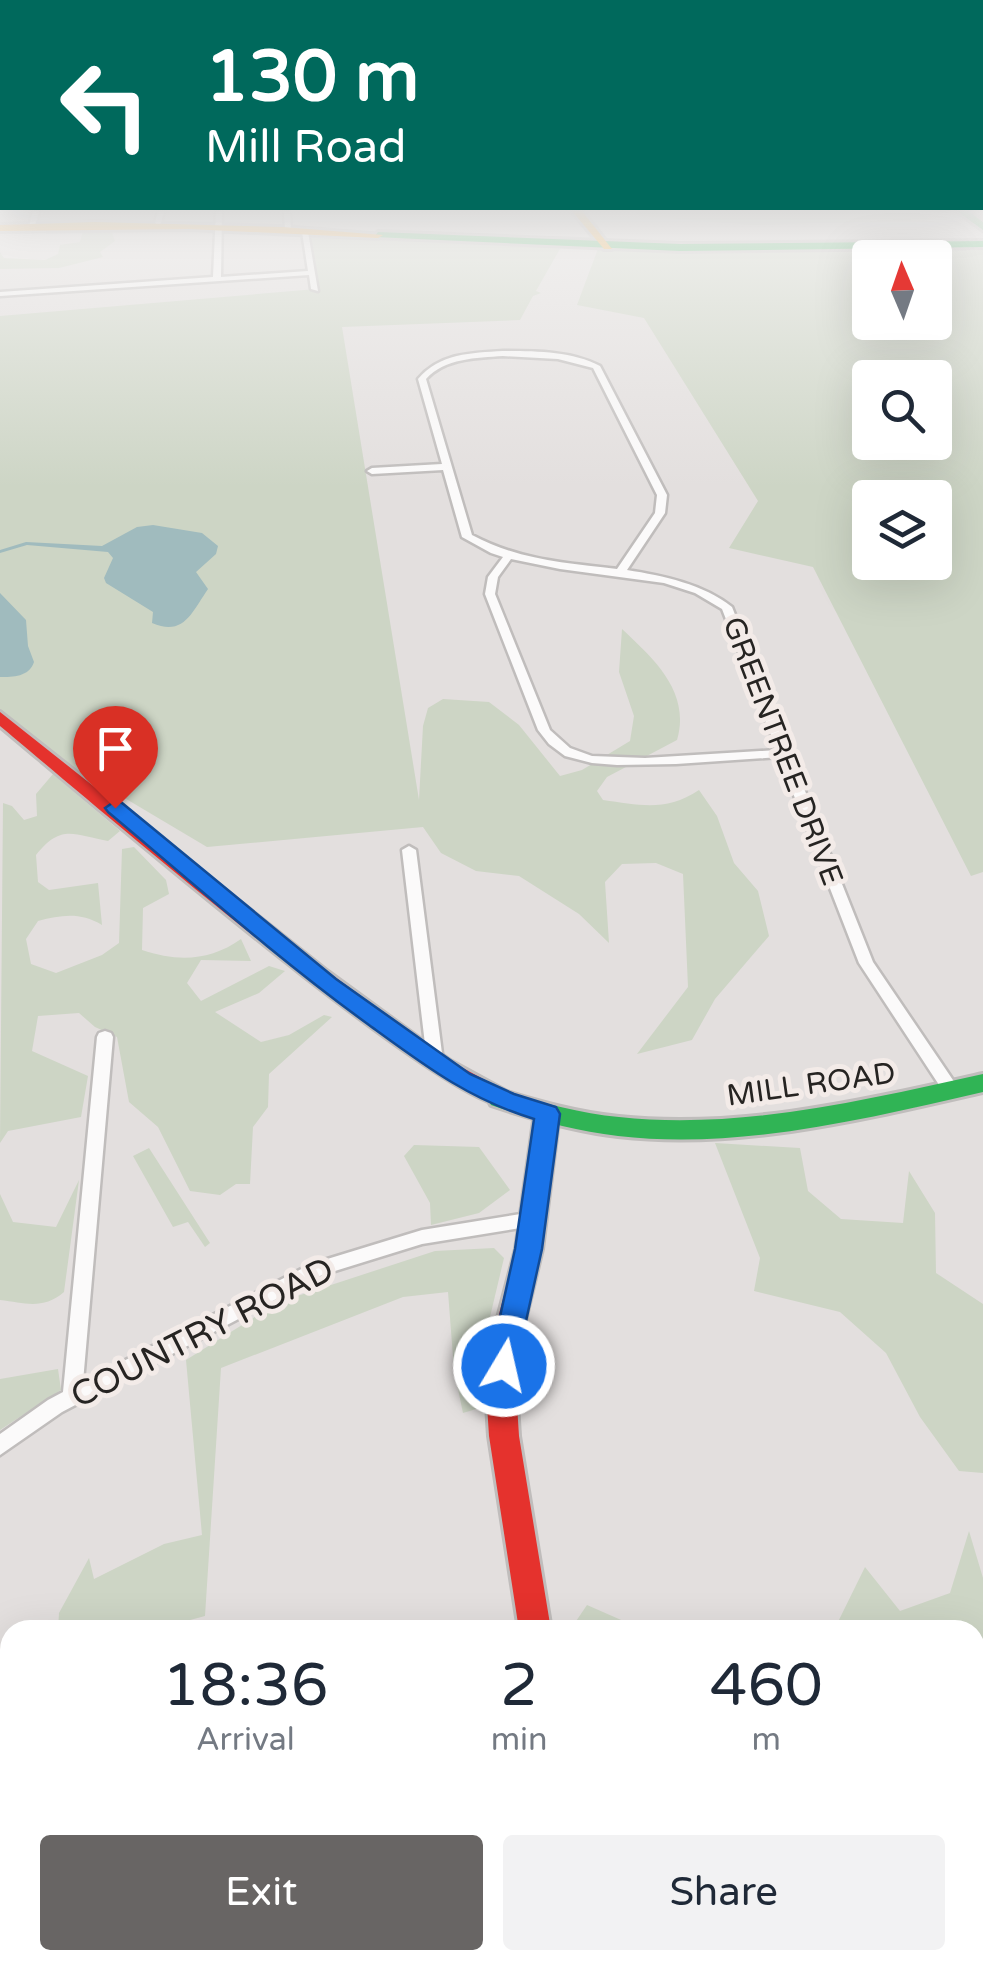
<!DOCTYPE html>
<html lang="en">
<head>
<meta charset="utf-8">
<style>
  body { margin:0; font-family:"Varela Round",sans-serif; background:#f2f2f3; color:#1f2937; height:100vh; display:flex; flex-direction:column; font-size:38px; white-space:nowrap }
  * { box-sizing:border-box; margin:0 }
  p { font-size:32px; color:#747a83 }
  .icon { flex:none; width:55px; height:55px; fill:none; stroke:currentColor; stroke-width:2; stroke-linecap:round; stroke-linejoin:round }
  .map { position:relative; flex:1; overflow:hidden }
  .panel { position:absolute; left:0px; top:1620px; width:985px; height:350px; display:flex; flex-direction:column; background:#fff; border-radius:30px 30px 0 0; box-shadow:0 10px 40px #0002 }
  .panel>* { flex:none }
  .banner { position:absolute; left:0px; top:0px; width:985px; height:210px; box-shadow:0 10px 40px #0002; background:#00695c; color:#fff; overflow:hidden }
  .needle { width:65px; rotate:358deg }
  .buttons { position:absolute; left:852px; top:240px; display:grid; gap:20px }
  .buttons a { display:grid; place-items:center; width:100px; height:100px; border-radius:10px; background:#fff; box-shadow:0 10px 40px #0002; font-size:50px }
  .pin { position:absolute; display:grid; place-items:center; width:85px; height:85px; color:#fff; margin:-102px -42px; border-radius:50% 50% 50% 0; rotate:-45deg; box-shadow:0 0 10px #0007 }
  .pin .icon { rotate:45deg }
  .me { position:absolute; width:110px; margin:-55px; rotate:9deg; stroke-linejoin:round; filter:drop-shadow(0 0 8px #0008) }
  .turn { display:flex; align-items:center; gap:35px; height:210px; padding:0 40px; font-size:45px }
  .turn .icon { width:130px; height:130px; stroke-width:2.5 }
  .turn b { display:block; font-size:70px; line-height:85px }
  .eta { display:flex; justify-content:space-evenly; align-items:center; height:170px; text-align:center }
  .eta b { font-size:60px; font-weight:600; line-height:70px }
  .action { display:flex; gap:20px; margin-top:auto; padding:20px 40px }
  .action a { flex:1; height:115px; border-radius:10px; background:#686564; color:#fff; font-size:40px; font-weight:600; line-height:115px; text-align:center }
  .action a+a { background:#f2f2f3; color:#1f2937 }
  .map>svg:first-child { display:block }
  .green { fill:#cdd5c5; fill-rule:evenodd }
  .water { fill:#a0bbbe }
  .lines { fill:none; stroke-linecap:round; stroke-linejoin:round }
  .street-casing { stroke:#c0bdbc; stroke-width:5 }
  .fast-casing { stroke:#c0bdbc; stroke-width:6 }
  .slow-casing { stroke:#c0bdbc; stroke-width:6 }
  .jam-casing { stroke:#c0bdbc; stroke-width:6 }
  .street { fill:#fbfafa; fill-rule:evenodd }
  .fast { fill:#30b455; fill-rule:evenodd }
  .slow { fill:#ff9f0a; fill-rule:evenodd }
  .jam { fill:#e5322d; fill-rule:evenodd }
  .route { fill:#1a73e8; stroke:#114b97; stroke-width:2.5 }
  .labels { text-anchor:middle; stroke-width:10; stroke-linejoin:round; paint-order:stroke }
  .street-label { font-size:30px; fill:#262422; stroke:#f3ebe8 }
  .near-street-label { font-size:35px; fill:#262422; stroke:#f3ebe8 }
</style>
</head>
<body>
<div class="map">
<svg width="983" height="1970" viewBox="0 0 983 1970">
  <rect width="100%" height="100%" fill="#e3dfde"/>
  <path class="green" d="M 636,211 L 915,211 L 932,220 L 754,225 L 639,216 Z
    M 93,225 L 109,225 L 115,241 L 100,252 L 103,257 L 59,268 L 0,269 L 0,252 L 4,258 L 45,260 L 58,254 L 60,245 L 80,242 L 83,230 Z
    M 305,232 L 561,247 L 536,291 L 541,293 L 533,296 L 520,320 L 342,327 L 419,800 L 423,726 L 428,708 L 443,699 L 489,702 L 519,725 L 560,776 L 582,770 L 630,741 L 634,716 L 619,672 L 622,629 C 654,659 691,692 677,740 L 607,777 L 597,791 L 603,800 C 640,805 666,812 699,790 L 717,816 L 734,863 L 758,891 L 769,936 L 715,999 L 692,1040 L 637,1054 L 688,987 L 683,874 L 656,863 L 622,864 L 605,882 L 609,943 L 579,914 L 519,876 L 476,871 L 441,853 L 423,827 L 207,847 L 0,724 L 0,316 L 316,289 Z
    M 983,241 L 983,872 L 971,876 L 813,567 L 729,548 L 758,501 L 644,318 L 577,305 L 599,246 ZM 870,258 L 935,258 L 935,322 L 870,322 ZM 870,378 L 935,378 L 935,442 L 870,442 ZM 870,498 L 935,498 L 935,562 L 870,562 Z
    M 53,774 L 120,831 L 108,841 C 72,834 61,824 36,855 L 38,882 L 49,890 L 98,883 L 102,925 C 80,912 62,915 38,921 L 26,939 L 31,964 L 56,973 L 102,955 L 119,943 L 122,849 L 134,847 L 166,880 L 169,894 L 143,908 L 142,950 C 178,962 210,961 241,939 L 251,961 L 201,960 L 187,983 L 201,1001 L 269,966 L 285,971 L 259,993 L 215,1012 L 261,1042 L 289,1035 L 324,1015 L 332,1017 L 269,1074 L 268,1107 L 253,1127 L 250,1184 L 236,1184 L 220,1195 L 190,1191 L 158,1127 L 129,1102 L 117,1037 L 95,1027 L 79,1013 L 38,1016 L 32,1051 L 88,1076 L 81,1117 L 8,1131 L 0,1143 L 3,803 L 12,806 L 24,820 L 37,816 L 36,794 Z
    M 715,1143 L 800,1148 L 808,1191 L 841,1219 L 903,1223 L 909,1171 L 935,1213 L 936,1273 L 983,1304 L 983,1473 L 959,1471 L 920,1417 L 886,1353 L 840,1312 L 754,1291 L 760,1258 Z
    M 414,1145 L 479,1147 L 510,1190 L 479,1213 L 431,1225 L 430,1203 L 404,1156 Z
    M 149,1148 L 210,1243 L 205,1247 L 188,1222 L 173,1227 L 133,1156 Z
    M 79,1180 L 64,1292 C 43,1310 25,1303 0,1300 L 0,1194 L 13,1222 L 56,1227 Z
    M 494,1248 L 504,1258 L 485,1338 L 486,1406 L 463,1413 L 454,1370 L 448,1292 L 403,1297 L 221,1368 L 205,1616 L 153,1630 L 58,1630 L 59,1613 L 89,1558 L 94,1579 L 164,1544 L 202,1535 L 186,1360 L 279,1302 L 435,1251 Z
    M 58,1369 L 61,1390 L 0,1430 L 0,1379 Z
    M 969,1531 L 983,1578 L 983,1933 L 975,1932 L 975,1630 L 834,1630 L 865,1567 L 900,1611 L 950,1593 Z
    M 587,1605 L 644,1630 L 570,1630 Z
    M 605,1960 L 891,1960 L 863,1970 L 607,1970 Z"/>
  <path class="water" d="M 153,525 L 202,533 L 218,546 L 216,554 L 196,572 L 208,589 C 192,612 184,637 152,623 L 153,612 L 106,583 L 104,578 L 113,558 L 108,552 L 27,545 L 0,553 L 0,550 L 26,542 L 102,546 L 137,527 Z
    M 0,593 L 26,620 L 28,646 L 34,662 C 29,677 13,677 0,677 Z"/>
  <g class="lines">
    <g class="street-casing">
      <path id="street" d="M 33,211 L 39,211 L 35,226 L 32,228 L 29,226 Z
        M 158,211 L 164,211 L 161,223 L 158,225 L 155,223 Z
        M 216,211 L 222,211 L 221,277 L 308,271 L 302,232 L 305,230 L 308,232 L 318,291 L 311,289 L 309,275 L 0,296 L 0,292 L 213,277 Z
        M 284,211 L 290,211 L 291,231 L 288,233 L 285,231 Z
        M 503,351 C 535,351 572,351 600,366 L 667,495 L 665,513 L 627,570 C 664,576 703,584 732,607 L 873,962 L 957,1086 L 959,1090 L 957,1094 L 945,1094 L 859,963 L 779,757 L 676,764 L 617,765 L 592,763 L 565,756 L 549,744 L 538,730 L 485,594 L 488,577 L 503,557 L 491,553 L 462,537 L 443,470 L 372,474 L 367,471 L 372,468 L 442,464 L 418,379 C 440,353 471,353 503,351 ZM 503,356 L 558,359 L 593,368 L 657,495 L 655,513 L 617,569 C 565,563 519,560 472,535 L 426,379 C 445,358 476,358 503,356 ZM 511,559 L 560,569 L 664,583 L 695,593 L 722,609 L 777,750 L 645,758 L 592,756 L 570,748 L 550,730 L 495,594 L 498,577 Z
        M 409,846 L 416,850 L 443,1061 L 441,1065 L 429,1065 L 427,1061 L 402,850 Z
        M 105,1031 L 111,1033 L 113,1037 L 83,1382 L 311,1264 L 422,1230 L 533,1212 L 539,1214 L 542,1219 L 539,1224 L 533,1226 L 422,1244 L 322,1275 L 62,1412 L 0,1455 L 0,1434 L 48,1400 L 63,1392 L 97,1037 L 99,1033 Z"/>
    </g>
    <g class="fast-casing">
      <path id="fast" d="M 957,211 L 968,211 L 983,222 L 983,230 Z
        M 378,232 L 680,244 L 983,241 L 983,247 L 680,251 L 374,237 Z
        M 983,1074 L 983,1092 C 865,1119 740,1150 618,1136 C 574,1131 533,1119 491,1105 L 488,1099 L 491,1093 L 500,1090 C 539,1102 578,1113 619,1117 C 741,1130 865,1100 983,1074 Z"/>
    </g>
    <g class="slow-casing">
      <path id="slow" d="M 572,211 L 582,211 L 612,249 L 604,249 Z
        M 95,222 L 283,227 L 383,235 L 378,238 L 189,229 L 0,231 L 0,225 Z
        M 569,1960 L 607,1960 L 609,1970 L 571,1970 Z"/>
    </g>
    <g class="jam-casing">
      <path id="jam" d="M 0,712 L 328,972 L 450,1061 L 509,1093 L 512,1099 L 509,1105 C 460,1121 62,777 0,726 Z
        M 547,1105 L 556,1107 L 559,1114 L 542,1249 L 520,1341 L 516,1389 L 519,1436 L 551,1630 L 519,1630 L 489,1436 L 486,1389 L 492,1341 L 516,1249 L 535,1114 L 538,1107 Z"/>
    </g>
    <use href="#street" class="street"/>
    <use href="#fast" class="fast"/>
    <use href="#slow" class="slow"/>
    <use href="#jam" class="jam"/>
  </g>
  <linearGradient id="sky" x2="0" y2="1"><stop stop-color="#8bb7d7"/><stop offset="0.43" stop-color="#f2f1f0"/><stop offset="1" stop-color="#f2f1f0" stop-opacity="0"/></linearGradient>
  <rect width="983" height="487" fill="url(#sky)"/>
  <path class="route" d="M 115,801 L 122,803 L 336,979 L 470,1074 L 514,1094 L 556,1107 L 560,1114 L 542,1249 L 514,1375 L 504,1378 L 493,1375 L 489,1366 L 515,1249 L 534,1119 C 468,1099 424,1065 369,1025 C 278,959 194,884 108,812 L 105,808 Z"/>
  <g class="labels">
    <g class="street-label">
      <text transform="translate(783 751) rotate(69)" y="10">GREENTREE DRIVE</text>
      <text transform="translate(811 1084) rotate(-8)" y="10">MILL ROAD</text>
    </g>
    <g class="near-street-label">
      <text transform="translate(202 1332) rotate(-27)" y="12">COUNTRY ROAD</text>
    </g>
  </g>
</svg>
<div class="buttons">
<a><svg class="needle" viewBox="-14 -14 28 28"><path d="M0-13l5 13h-10z" fill="#e53935"/><path d="M0 13l5-13h-10z" fill="#747a83"/></svg></a>
<a><svg class="icon" aria-label="search" viewBox="0 0 24 24"><circle cx="10" cy="10" r="6"/><path d="M15 15l6 6"/></svg></a>
<a><svg class="icon" aria-label="layers" viewBox="0 0 24 24"><path d="M12 4l9 5-9 5-9-5zM3 14l9 5 9-5"/></svg></a>
</div>
<div class="pin" style="left:115px;top:808px;background:#d93025"><svg class="icon" aria-label="arrive" viewBox="0 0 24 24"><path d="M6 21V4h12l-3 4 3 4H6"/></svg></div>
<svg class="me" style="left:504px;top:1366px" viewBox="-20 -20 40 40"><circle r="17" fill="#1a73e8" stroke="#fff" stroke-width="3"/><path d="M0-11L8 9 0 5-8 9z" fill="#fff"/></svg>
<div class="banner">
<div class="turn"><svg class="icon" aria-label="left" viewBox="0 0 24 24"><path d="M17 20v-9H6M10 6l-5 5 5 5"/></svg><div><b>130 m</b>Mill Road</div></div>
</div>
<section class="panel">
<div class="eta">
<div><b>18:36</b><p>Arrival</p></div>
<div><b>2</b><p>min</p></div>
<div><b>460</b><p>m</p></div>
</div>
<div class="action"><a>Exit</a><a>Share</a></div>
</section>
</div>
</body>
</html>
